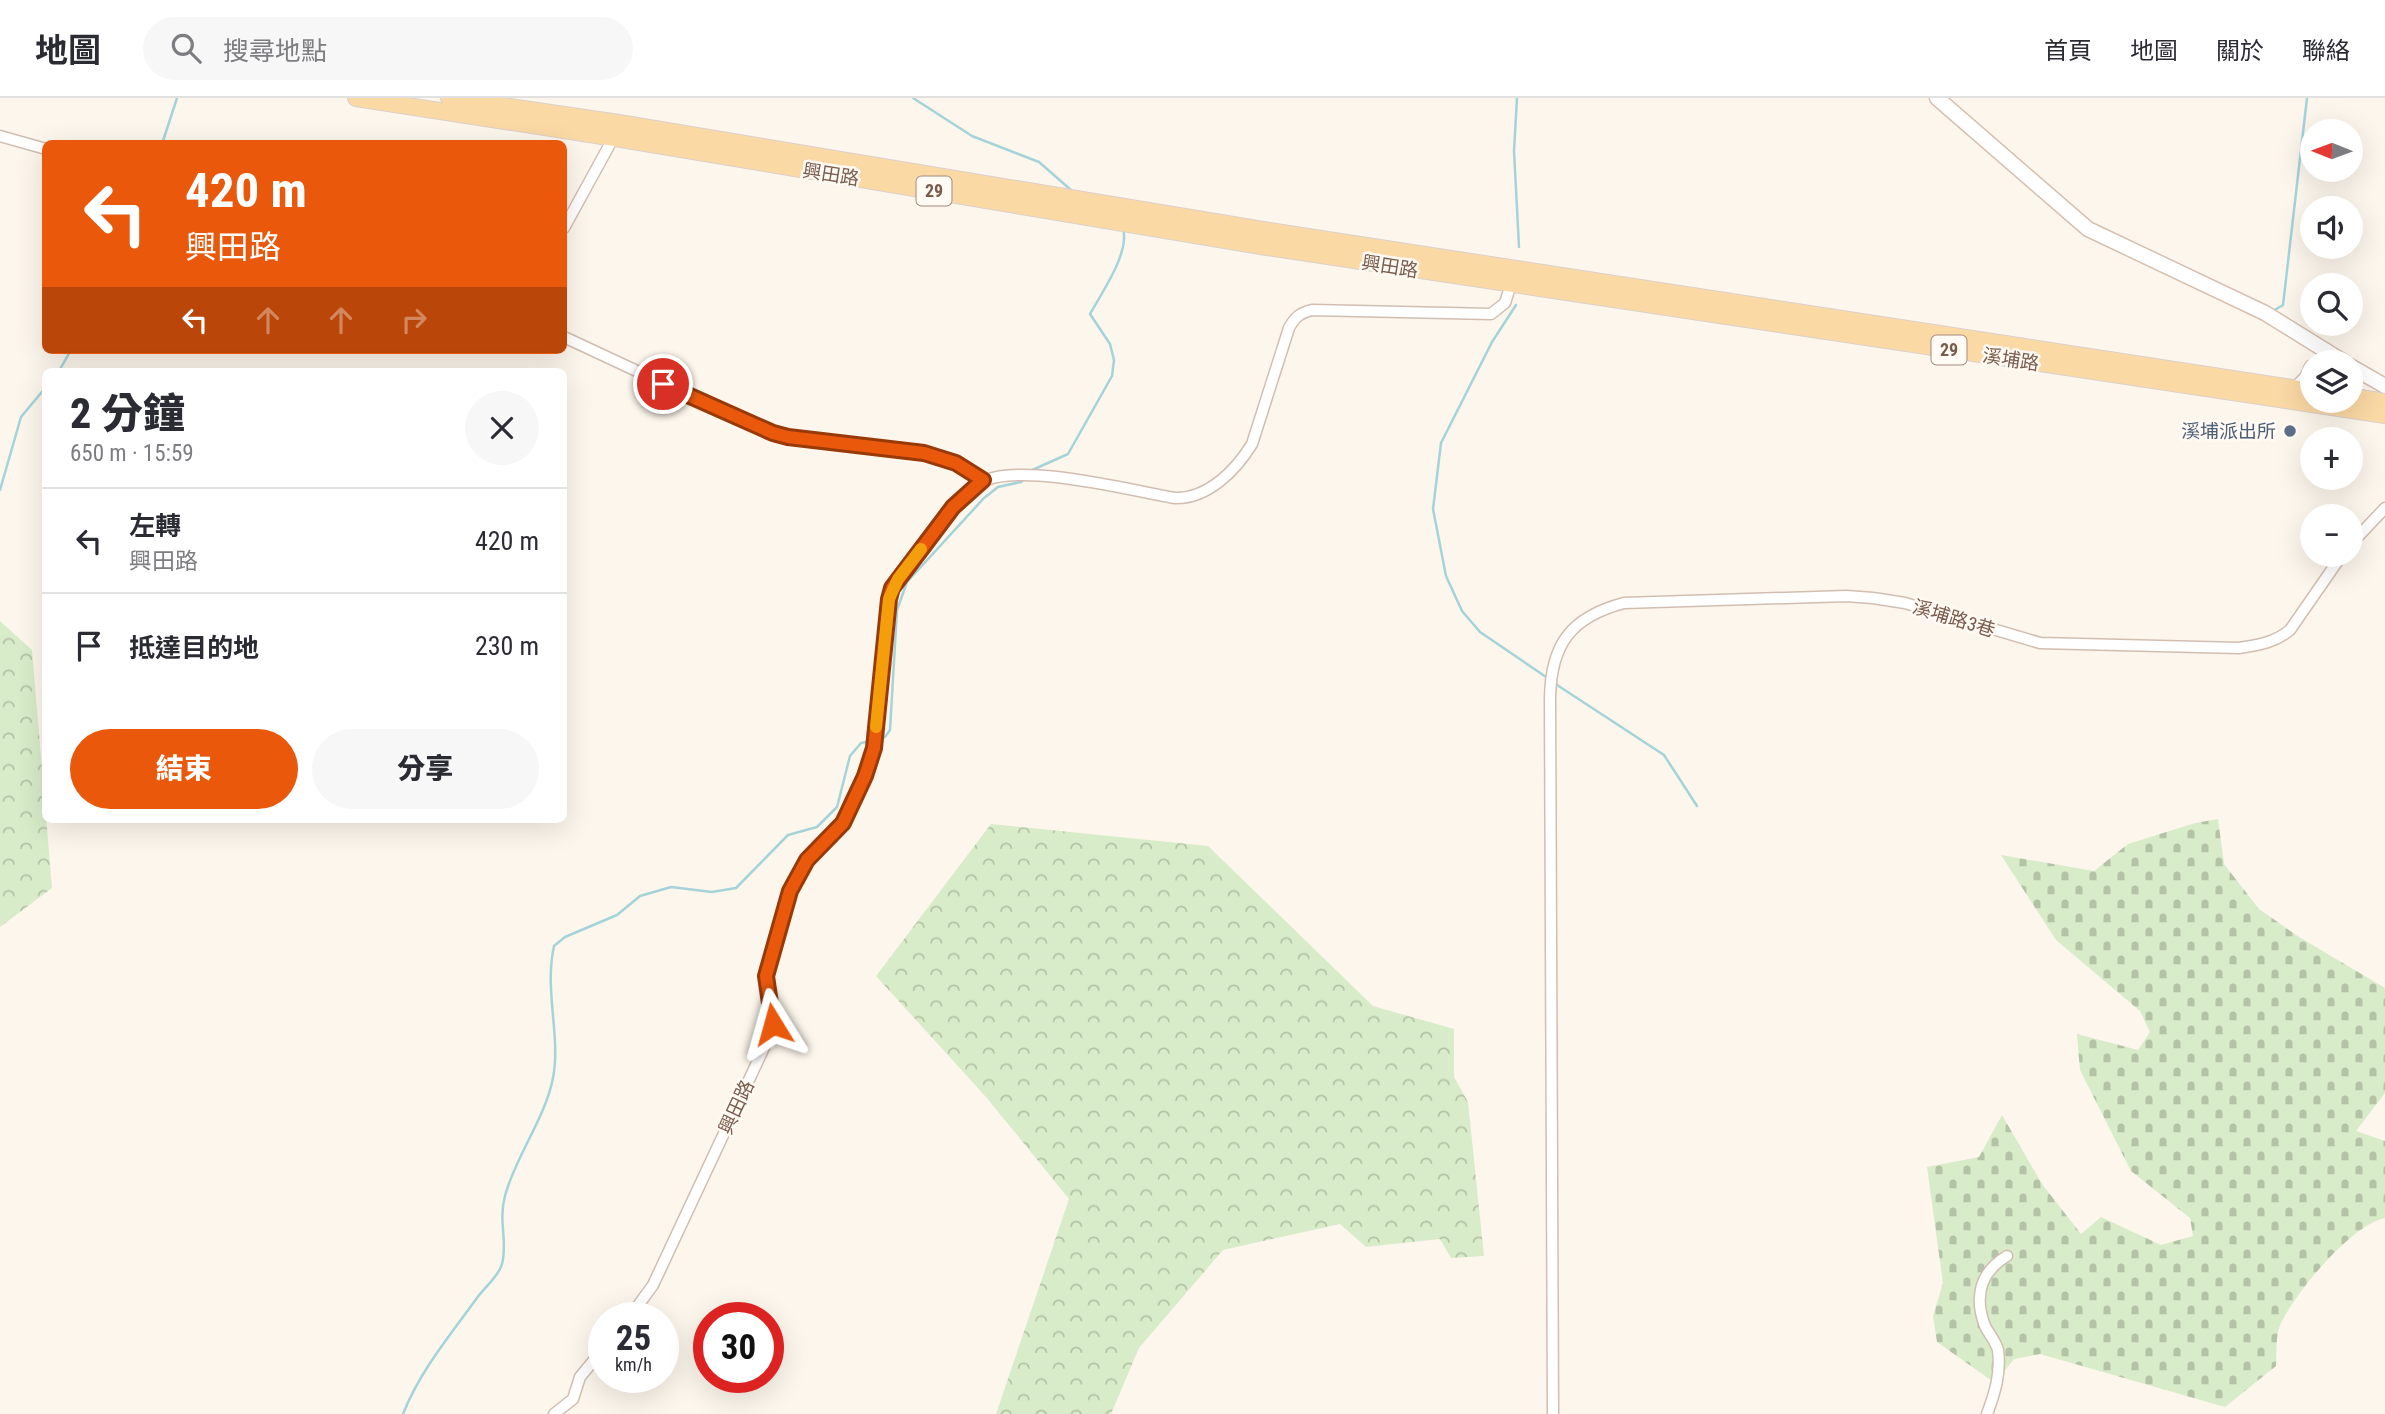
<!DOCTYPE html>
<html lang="zh-TW">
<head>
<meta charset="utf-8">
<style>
  body { margin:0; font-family:"Roboto Condensed","Noto Sans TC",sans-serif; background:#f7f7f7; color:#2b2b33; height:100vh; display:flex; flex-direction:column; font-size:26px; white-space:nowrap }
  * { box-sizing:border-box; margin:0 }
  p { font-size:23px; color:#7c7c81 }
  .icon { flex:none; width:38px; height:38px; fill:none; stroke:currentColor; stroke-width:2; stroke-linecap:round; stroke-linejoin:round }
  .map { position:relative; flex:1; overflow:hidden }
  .drawer { position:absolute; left:42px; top:270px; width:525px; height:455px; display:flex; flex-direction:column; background:#fff; border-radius:10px; box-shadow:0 7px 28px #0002 }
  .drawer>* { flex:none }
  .hud { position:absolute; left:42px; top:42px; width:525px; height:214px; border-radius:10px; box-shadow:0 7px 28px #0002; background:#ea580c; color:#fff; overflow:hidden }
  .needle { width:46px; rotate:271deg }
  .controls { position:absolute; left:2300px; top:21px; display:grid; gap:14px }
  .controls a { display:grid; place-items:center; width:63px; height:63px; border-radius:50%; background:#fff; box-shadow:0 7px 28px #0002; font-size:35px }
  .speed { position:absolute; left:588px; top:1204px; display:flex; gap:14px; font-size:35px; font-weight:700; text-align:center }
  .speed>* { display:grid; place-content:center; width:91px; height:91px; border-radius:50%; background:#fff; box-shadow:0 7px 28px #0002; line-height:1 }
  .speed small { font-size:18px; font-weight:400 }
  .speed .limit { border:10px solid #d22; background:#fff; color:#111 }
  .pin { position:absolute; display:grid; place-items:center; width:60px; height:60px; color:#fff; margin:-30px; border:4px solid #fff; border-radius:50%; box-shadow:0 2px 7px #0007 }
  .me { position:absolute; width:77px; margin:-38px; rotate:352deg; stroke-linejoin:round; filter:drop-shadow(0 0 5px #0008) }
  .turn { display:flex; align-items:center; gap:24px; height:147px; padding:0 28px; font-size:32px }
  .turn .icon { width:91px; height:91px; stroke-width:2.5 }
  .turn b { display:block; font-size:49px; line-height:60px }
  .lanes { display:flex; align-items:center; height:66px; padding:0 28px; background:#0003; justify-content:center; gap:35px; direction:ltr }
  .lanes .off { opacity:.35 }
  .round { display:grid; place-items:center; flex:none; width:74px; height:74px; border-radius:37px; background:#f7f7f7 }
  .overview { display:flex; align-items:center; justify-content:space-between; height:119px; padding:0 28px }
  h1 { font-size:42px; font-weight:800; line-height:52px }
  .button { display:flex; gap:14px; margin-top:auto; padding:14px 28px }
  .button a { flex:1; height:80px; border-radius:42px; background:#ea580c; color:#fff; font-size:28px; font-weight:800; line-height:80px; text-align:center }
  .button a+a { background:#f7f7f7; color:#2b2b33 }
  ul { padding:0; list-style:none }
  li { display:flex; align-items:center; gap:21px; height:105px; padding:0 28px; border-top:2px solid #e1e1e2 }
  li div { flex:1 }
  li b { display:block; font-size:26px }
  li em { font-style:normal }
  header { display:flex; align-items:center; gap:42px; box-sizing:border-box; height:98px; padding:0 35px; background:#fff; border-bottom:2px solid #e1e1e2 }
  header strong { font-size:33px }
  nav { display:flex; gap:38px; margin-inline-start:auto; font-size:24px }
  .search { width:490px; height:63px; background:#f7f7f7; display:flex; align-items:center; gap:18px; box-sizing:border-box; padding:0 24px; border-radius:38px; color:#7c7c81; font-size:26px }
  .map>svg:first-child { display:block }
  .forest { fill:url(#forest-crowns) }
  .cemetery { fill:url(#cemetery-stones) }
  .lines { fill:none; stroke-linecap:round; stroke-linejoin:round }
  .stream { stroke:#a5d3da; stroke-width:2.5 }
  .street-casing { stroke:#d1beb0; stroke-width:13 }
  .secondary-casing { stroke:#d6c0b0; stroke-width:17 }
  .primary-casing { stroke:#dad1cd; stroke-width:18 }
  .street { stroke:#fff; stroke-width:10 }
  .secondary { stroke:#fff; stroke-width:14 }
  .primary { stroke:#fbd9a5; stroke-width:16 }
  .route-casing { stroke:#983908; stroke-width:18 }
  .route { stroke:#ea580c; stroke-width:12 }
  .slow { stroke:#f59e0b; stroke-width:12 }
  .service-dot { fill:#5c6f8a; stroke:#fffaf3; stroke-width:2.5 }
  .labels { text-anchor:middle; stroke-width:5; stroke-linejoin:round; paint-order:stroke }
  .shield { fill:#fffaf3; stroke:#a28b7f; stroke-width:2 }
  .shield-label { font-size:18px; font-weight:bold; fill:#7a5c4d }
  .street-label { font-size:19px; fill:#7a5c4d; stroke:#fffaf3 }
  .service-label { font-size:19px; fill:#4e5e75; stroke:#fffaf3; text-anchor:end }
</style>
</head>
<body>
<header>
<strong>地圖</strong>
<div class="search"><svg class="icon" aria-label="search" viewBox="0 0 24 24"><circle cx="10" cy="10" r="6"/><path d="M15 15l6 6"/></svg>搜尋地點</div>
<nav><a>首頁</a><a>地圖</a><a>關於</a><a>聯絡</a></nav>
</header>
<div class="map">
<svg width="2385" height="1316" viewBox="0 0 2385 1316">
  <defs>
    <pattern id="forest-crowns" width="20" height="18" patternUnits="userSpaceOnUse" patternTransform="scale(1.75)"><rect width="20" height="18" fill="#d8ecc9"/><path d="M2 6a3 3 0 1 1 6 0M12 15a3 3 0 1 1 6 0" fill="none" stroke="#b4c2a5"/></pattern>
    <pattern id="cemetery-stones" width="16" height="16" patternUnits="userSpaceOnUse" patternTransform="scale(1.75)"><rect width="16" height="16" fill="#d8ecc9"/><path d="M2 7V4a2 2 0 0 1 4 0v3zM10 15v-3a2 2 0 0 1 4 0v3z" fill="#b4c2a5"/></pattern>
  </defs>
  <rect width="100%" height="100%" fill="#fdf6ec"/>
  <path class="forest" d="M 0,523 L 32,552 L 52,790 L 0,829 Z
    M 991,726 L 1208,748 L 1373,908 L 1454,931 L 1454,979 L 1468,1004 L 1484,1158 L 1451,1160 L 1440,1141 L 1366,1149 L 1340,1126 L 1223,1152 L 1139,1250 L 1111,1316 L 996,1316 L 1069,1101 L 986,999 L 876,878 Z"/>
  <path class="cemetery" d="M 2218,721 L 2224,766 L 2259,811 L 2299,839 L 2385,890 L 2385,995 L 2356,1033 L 2385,1043 L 2385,1120 C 2351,1127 2296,1194 2281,1225 C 2275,1237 2277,1256 2276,1268 L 2225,1309 L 2040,1256 L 2014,1261 L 1995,1285 L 1937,1244 L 1933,1218 L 1943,1185 L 1927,1069 L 1979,1059 L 2002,1017 L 2042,1086 L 2081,1136 L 2101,1119 L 2161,1147 L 2193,1138 L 2190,1120 L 2131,1073 L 2080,972 L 2077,936 L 2138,952 L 2150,934 L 2140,913 L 2056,842 L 2001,757 L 2094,773 L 2128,746 L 2195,725 Z"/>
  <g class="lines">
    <path class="stream" d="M 913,0 L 972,38 L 1039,64 L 1071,92
      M 1517,0 L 1514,53 L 1519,149
      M 162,46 L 177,0
      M 1516,207 L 1492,244 L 1441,345 L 1433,411 L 1446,478 L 1462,513 L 1480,534 L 1549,581
      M 2273,213 L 2283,207 L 2307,0
      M 59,273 L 71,252
      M 1030,373 L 1068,356 L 1112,278 L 1114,262 L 1110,246 L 1090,216 C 1102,194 1130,155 1123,130
      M 0,392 L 21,319 L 46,289
      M 1554,585 L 1664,657 L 1697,708
      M 881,640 L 885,639 L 890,632 L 897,512 L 907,484 L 984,400 L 998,389 L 1021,384 L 1024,381
      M 403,1316 C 420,1273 450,1237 477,1200 C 484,1190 499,1178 502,1166 C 508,1144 498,1123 505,1098 C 515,1059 545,1021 553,980 C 561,938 544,893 554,848 L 565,839 L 617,817 L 640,798 L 671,789 L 712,794 L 736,790 L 788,737 L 817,729 L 837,709 L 850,658 L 861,645 L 871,643"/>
    <g class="street-casing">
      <path id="street" d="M 0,38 L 46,51
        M 564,130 L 616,35
        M 564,239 L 759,330 L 787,339 L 924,355 L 956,365 L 983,382
        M 2350,447 L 2385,410
        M 629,1220 L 653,1187 L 769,939 L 773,926 L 772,912 L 766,878 L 790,793 L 807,762 L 843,725 L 865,678 L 875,650 L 889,501 L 892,490 C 906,467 963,390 986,382 C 1027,366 1129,392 1175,400 C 1208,401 1236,372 1252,346 L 1289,230 C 1295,219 1300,215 1312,212 L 1491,216 L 1505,205 L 1513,180
        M 554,1316 L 573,1301 L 580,1279 L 604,1250
        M 1553,1316 L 1550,600 C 1551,546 1571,519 1624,505 L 1846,498 L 1873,500 L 1905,505 L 2040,545 L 2239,550 C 2259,547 2274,545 2290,532 L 2342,457
        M 1987,1316 C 1995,1295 2001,1275 1998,1252 C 1996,1244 1989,1236 1985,1228 C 1974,1199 1980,1174 2007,1158"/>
    </g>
    <g class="secondary-casing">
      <path id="secondary" d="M 1937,0 L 2088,131 L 2265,215 L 2344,264
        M 2350,268 L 2385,288
        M 2297,290 L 2307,280 L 2312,269"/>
    </g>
    <g class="primary-casing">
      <path id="primary" d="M 356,0 L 615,40 L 1267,149 L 2385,317
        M 449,0 L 619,25 L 1269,133 L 2312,293
        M 2350,298 L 2385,304"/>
    </g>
    <use href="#street" class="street"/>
    <use href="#secondary" class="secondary"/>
    <use href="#primary" class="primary"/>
  </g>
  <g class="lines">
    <g class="route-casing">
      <path id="route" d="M 663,286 L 773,335 L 788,339 L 924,355 L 956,365 L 983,382 L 953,409 L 892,490 L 889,501 L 874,650 L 865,678 L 843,725 L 807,762 L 790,793 L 766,878 L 773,926"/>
    </g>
    <use href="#route" class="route"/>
    <path class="slow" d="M 876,629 L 889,501 L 898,481 L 921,451"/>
  </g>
  <circle class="service-dot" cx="2290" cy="333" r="7"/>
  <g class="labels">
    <g class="shield">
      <rect x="916.5" y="78.5" width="35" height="29" rx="5"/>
      <rect x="1931.5" y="237.5" width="35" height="29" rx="5"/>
    </g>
    <g class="shield-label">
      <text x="934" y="99">29</text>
      <text x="1949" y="258">29</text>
    </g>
    <g class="street-label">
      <text transform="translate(831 76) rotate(9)" y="7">興田路</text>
      <text transform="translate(1390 168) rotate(9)" y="7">興田路</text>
      <text transform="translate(2011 261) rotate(9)" y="7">溪埔路</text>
      <text transform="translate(1954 520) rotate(17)" y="7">溪埔路3巷</text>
      <text transform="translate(736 1009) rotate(-65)" y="7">興田路</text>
    </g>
    <g class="service-label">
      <text x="2276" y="340">溪埔派出所</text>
    </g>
  </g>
</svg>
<div class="controls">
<a><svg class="needle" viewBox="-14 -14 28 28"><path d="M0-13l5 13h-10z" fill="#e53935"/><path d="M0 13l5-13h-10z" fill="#7c7c81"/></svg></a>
<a><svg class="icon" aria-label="sound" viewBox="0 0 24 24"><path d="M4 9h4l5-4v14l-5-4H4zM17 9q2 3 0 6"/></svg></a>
<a><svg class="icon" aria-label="search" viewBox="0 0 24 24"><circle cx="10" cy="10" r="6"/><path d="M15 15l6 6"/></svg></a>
<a><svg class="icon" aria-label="layers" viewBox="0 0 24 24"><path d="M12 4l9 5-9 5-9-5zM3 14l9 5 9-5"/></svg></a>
<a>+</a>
<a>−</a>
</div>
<div class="speed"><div>25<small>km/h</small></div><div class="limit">30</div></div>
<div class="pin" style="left:663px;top:286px;background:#d93025"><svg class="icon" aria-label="arrive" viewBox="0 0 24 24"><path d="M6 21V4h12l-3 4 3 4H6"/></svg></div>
<svg class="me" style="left:773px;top:926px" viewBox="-20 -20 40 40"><path d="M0-17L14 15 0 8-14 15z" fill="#ea580c" stroke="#fff" stroke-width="4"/></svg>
<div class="hud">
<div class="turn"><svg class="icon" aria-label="left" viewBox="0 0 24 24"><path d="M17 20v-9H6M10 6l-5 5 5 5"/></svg><div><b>420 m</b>興田路</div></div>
<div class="lanes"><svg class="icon" aria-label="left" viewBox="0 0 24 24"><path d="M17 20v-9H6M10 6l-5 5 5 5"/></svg><svg class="icon off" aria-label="ahead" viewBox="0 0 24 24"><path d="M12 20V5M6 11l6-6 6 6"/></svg><svg class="icon off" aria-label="ahead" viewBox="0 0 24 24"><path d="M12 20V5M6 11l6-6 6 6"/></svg><svg class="icon off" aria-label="right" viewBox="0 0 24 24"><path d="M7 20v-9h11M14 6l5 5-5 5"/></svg></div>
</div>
<section class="drawer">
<div class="overview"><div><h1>2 分鐘</h1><p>650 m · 15:59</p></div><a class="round"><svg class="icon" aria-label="close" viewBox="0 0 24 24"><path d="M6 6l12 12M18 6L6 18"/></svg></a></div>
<ul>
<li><svg class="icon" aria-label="left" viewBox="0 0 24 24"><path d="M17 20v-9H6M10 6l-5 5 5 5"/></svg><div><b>左轉</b><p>興田路</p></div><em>420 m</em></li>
<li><svg class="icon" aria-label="arrive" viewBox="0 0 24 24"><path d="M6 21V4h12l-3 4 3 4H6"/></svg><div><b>抵達目的地</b></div><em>230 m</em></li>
</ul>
<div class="button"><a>結束</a><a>分享</a></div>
</section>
</div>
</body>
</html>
